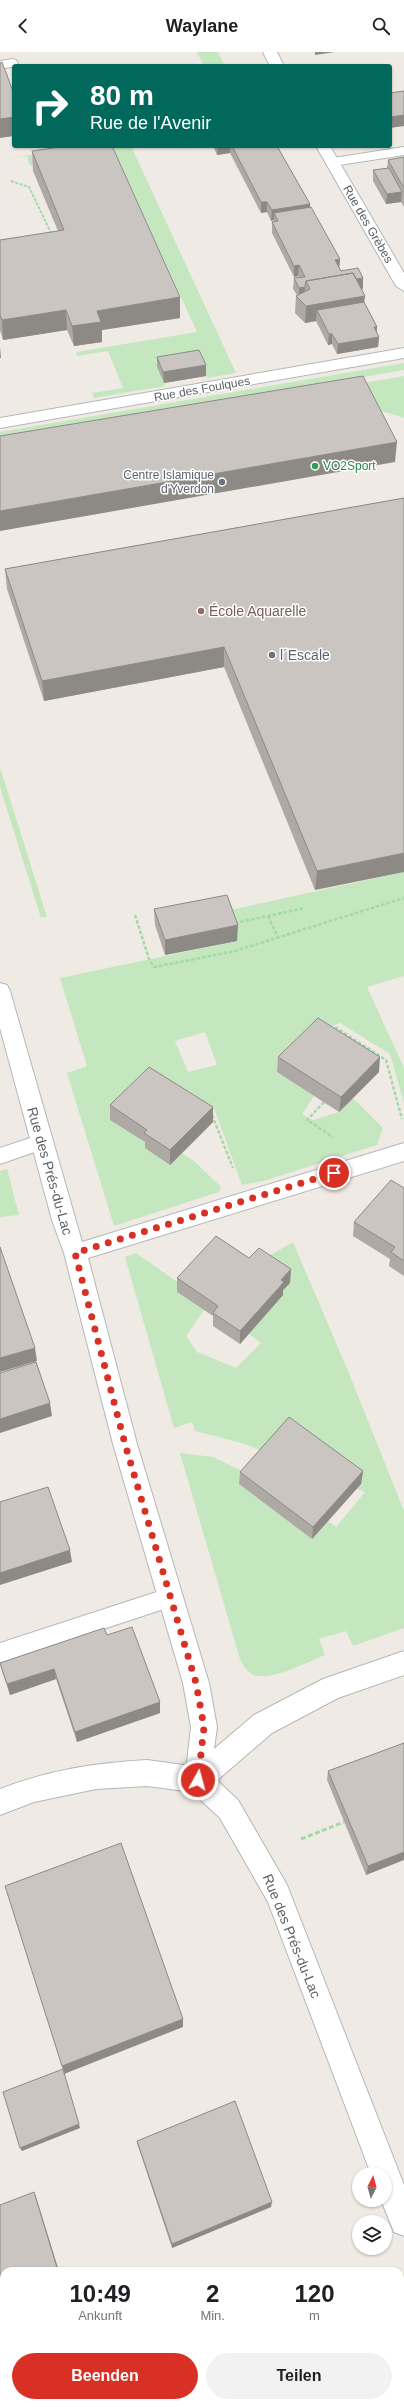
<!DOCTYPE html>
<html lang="de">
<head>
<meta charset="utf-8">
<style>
  body { margin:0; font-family:Helvetica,sans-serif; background:#f2f2f2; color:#202124; height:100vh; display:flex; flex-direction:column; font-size:15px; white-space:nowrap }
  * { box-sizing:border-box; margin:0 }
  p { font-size:13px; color:#757577 }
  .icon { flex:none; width:22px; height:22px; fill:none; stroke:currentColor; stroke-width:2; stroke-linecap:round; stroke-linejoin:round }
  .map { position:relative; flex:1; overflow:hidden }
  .side { position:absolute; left:0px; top:2215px; width:404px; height:140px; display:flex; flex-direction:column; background:#fff; border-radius:12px 12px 0 0; box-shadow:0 1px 3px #0004 }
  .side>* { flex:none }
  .top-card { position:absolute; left:12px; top:12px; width:380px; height:84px; border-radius:4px; box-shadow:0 1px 3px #0004; background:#00695c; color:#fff; overflow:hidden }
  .needle { width:26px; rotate:6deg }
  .buttons { position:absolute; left:352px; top:2115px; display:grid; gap:8px }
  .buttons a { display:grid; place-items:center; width:40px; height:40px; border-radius:50%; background:#fff; box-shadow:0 1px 3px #0004; font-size:20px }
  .pin { position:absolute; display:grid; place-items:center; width:34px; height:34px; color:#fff; margin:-17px; border:2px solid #fff; border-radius:50%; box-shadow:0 1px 4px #0007 }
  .me { position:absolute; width:44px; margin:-22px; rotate:7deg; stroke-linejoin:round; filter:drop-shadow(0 0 3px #0008) }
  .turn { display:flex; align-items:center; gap:14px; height:84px; padding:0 12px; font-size:18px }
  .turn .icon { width:52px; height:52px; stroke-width:2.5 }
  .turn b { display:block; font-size:28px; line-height:34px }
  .eta { display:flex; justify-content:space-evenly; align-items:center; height:68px; text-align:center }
  .eta b { font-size:24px; font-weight:600; line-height:28px }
  .action { display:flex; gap:8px; margin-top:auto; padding:8px 12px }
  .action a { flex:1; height:46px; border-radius:24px; background:#d93025; color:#fff; font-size:16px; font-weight:600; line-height:46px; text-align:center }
  .action a+a { background:#f2f2f2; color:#202124 }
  header { display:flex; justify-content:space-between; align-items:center; height:52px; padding:0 12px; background:#fff; font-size:18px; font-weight:600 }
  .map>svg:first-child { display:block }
  .green { fill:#c5e7bf; fill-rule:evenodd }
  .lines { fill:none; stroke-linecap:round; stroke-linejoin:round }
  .service-casing { stroke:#b4b7bb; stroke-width:2 }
  .minor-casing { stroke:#b4b7bb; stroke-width:2 }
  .tertiary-casing { stroke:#b4b7bb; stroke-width:2 }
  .path-far2 { stroke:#a1daa7; stroke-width:2; stroke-dasharray:3 1.5; stroke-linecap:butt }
  .path-far1 { stroke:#a1daa7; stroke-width:2.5; stroke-dasharray:3.5 2; stroke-linecap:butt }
  .path { stroke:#a1daa7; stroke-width:3; stroke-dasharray:5 2.5; stroke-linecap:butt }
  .service { fill:#fff; fill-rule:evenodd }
  .minor { fill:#fff; fill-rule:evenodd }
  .tertiary { fill:#fff; fill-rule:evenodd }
  .wall { fill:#aea9a5 }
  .shaded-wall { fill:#8d8a86 }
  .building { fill:#cac5c0; stroke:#8d8a86 }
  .route { stroke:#d93025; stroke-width:7; stroke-dasharray:0 12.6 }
  .leisure-dot { fill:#2e9e5b; stroke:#fff; stroke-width:1.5 }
  .worship-dot { fill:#6b7280; stroke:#fff; stroke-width:1.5 }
  .education-dot { fill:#8d6e63; stroke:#fff; stroke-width:1.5 }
  .labels { text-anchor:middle; stroke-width:3; stroke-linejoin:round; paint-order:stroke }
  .far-street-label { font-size:12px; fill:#5b6165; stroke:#fff }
  .far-leisure-label { font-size:12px; fill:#27864d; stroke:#fff; text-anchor:start }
  .far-worship-label { font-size:12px; fill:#5b616d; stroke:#fff; text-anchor:end }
  .education-label { font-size:14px; fill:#785e54; stroke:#fff; text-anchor:start }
  .worship-label { font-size:14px; fill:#5b616d; stroke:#fff; text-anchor:start }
  .street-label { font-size:14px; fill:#5b6165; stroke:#fff }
</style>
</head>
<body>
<header><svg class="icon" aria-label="back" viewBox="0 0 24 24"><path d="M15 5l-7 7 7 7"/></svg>Waylane<svg class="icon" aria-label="search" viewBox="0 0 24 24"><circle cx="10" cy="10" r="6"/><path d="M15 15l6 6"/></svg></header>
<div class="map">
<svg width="404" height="2355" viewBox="0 0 404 2355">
  <rect width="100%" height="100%" fill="#efeae3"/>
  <path class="green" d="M 197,0 L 218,0 L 225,14 L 204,14 Z
    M 82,94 L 131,94 L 236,321 L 207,326 L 199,309 L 158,315 L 165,334 L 94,346 L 92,341 L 123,336 L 108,299 L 77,304 L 76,300 L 197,280 L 115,101 L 30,114 L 27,104 L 0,108 Z
    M 404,311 L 404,318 L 0,387 L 0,380 Z
    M 404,324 L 404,366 L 366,354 L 0,394 Z
    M 0,715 L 47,865 L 41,866 L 0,735 Z
    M 404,820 L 404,924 L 367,935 L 404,1016 L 404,1051 L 390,1002 L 340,971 L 317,981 L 277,1020 L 314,1044 L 302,1062 L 313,1068 L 339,1060 L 353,1046 L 383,1076 L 377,1093 L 263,1129 L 242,1133 L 215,1059 L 161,1026 L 111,1068 L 148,1092 L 170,1113 L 182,1101 L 194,1109 L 221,1135 L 219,1140 L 114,1174 L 67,1021 L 87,1014 L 60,926 L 237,889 L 226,859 ZM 205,980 L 217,1013 L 188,1020 L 175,989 Z
    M 7,1117 L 19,1163 L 0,1165 L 0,1119 Z
    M 293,1190 L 348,1319 L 404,1459 L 404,1576 L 353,1594 L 346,1579 L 319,1587 L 325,1603 C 308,1610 275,1627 257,1624 C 248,1622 244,1614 240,1607 L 180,1401 L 213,1405 L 246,1421 L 312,1487 L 328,1469 L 336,1475 L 365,1440 L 245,1392 L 195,1379 L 192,1370 L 174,1376 L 125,1205 L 136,1201 L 183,1234 L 177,1240 L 204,1258 L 186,1284 L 197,1300 L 236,1316 L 261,1291 L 249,1282 L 258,1210 Z"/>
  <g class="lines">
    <g class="service-casing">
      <path id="service" d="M 12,7 L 16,8 L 18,11 L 16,14 L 0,17 L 0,9 Z
        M 404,95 L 404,103 L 333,114 L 327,110 L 333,106 Z
        M 42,1082 L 49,1085 L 51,1090 L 49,1095 L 0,1112 L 0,1096 Z
        M 172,1535 L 179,1538 L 183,1545 L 179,1552 L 0,1611 L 0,1591 Z"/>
    </g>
    <g class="minor-casing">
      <path id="minor" d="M 263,0 L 277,0 L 284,14 L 270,14 Z
        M 316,94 L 330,94 L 404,221 L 404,239 L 396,234 Z
        M 404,296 L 404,306 L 0,376 L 0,366 Z
        M 0,931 L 7,933 L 10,939 L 82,1190 L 404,1091 L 404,1109 L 88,1206 L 137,1392 L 209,1631 L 217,1675 L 214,1697 L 254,1663 L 323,1627 L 404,1599 L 404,1623 L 338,1646 L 272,1681 L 207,1737 L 198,1741 L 189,1737 L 185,1728 L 191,1675 L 183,1631 L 113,1392 L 64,1201 L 52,1168 L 0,976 Z"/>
    </g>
    <g class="tertiary-casing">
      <path id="tertiary" d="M 147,1708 L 198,1715 L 207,1719 L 238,1748 L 287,1833 L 404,2133 L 404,2184 L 394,2180 L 381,2148 L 385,2148 L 385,2122 L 371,2122 L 268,1850 L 220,1766 L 192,1740 L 147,1734 L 96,1737 L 34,1750 L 0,1763 L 0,1737 C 49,1718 94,1711 147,1708 Z"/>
    </g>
    <path class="path-far2" d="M 11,129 L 29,135 L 52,183"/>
    <path class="path-far1" d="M 135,863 L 149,907 L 154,915 L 235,899 L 404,846
      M 268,864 L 278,885
      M 235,871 L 305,856
      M 335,975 L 386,1008 L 402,1067
      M 324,1050 L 307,1068 L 333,1085
      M 212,1063 L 233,1116"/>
    <path class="path" d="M 301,1787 L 344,1770"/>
    <use href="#service" class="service"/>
    <use href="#minor" class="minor"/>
    <use href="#tertiary" class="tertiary"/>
  </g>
  <path class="wall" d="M 213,94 L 277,94 L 310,152 L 310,155 L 340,207 L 339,216 L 341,219 L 363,237 L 361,237 L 364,250 L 377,275 L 377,280 L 379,285 L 378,295 L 337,302 L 332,292 L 328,293 L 316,269 L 305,271 L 295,261 L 296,244 L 297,243 L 293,237 L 294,226 L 299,226 L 298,224 L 294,225 L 272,181 L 272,170 L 274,170 L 274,168 L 271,169 L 267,160 L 261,161 L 230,101 L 217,103 Z
    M 32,99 L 180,266 L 102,278 L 102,290 L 74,294 L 67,278 L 3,288 L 0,278 L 0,188 L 58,179 L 33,119 Z
    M 404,105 L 404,155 L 401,150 L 386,152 L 373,129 L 373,118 L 387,116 L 388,108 Z
    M 157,305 L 206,324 L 164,331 L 157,315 Z
    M 404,446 L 315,838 L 224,615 L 44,649 L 7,537 L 5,517 Z
    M 154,857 L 237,889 L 165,903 L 155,873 Z
    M 278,1005 L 379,1020 L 339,1060 L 277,1020 Z
    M 110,1053 L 213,1055 L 213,1070 L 170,1113 L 145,1096 L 145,1090 L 110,1068 Z
    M 404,1136 L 404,1224 L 389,1214 L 390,1207 L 353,1184 L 354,1170 Z
    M 249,1206 L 291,1217 L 290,1231 L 283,1238 L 283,1243 L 240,1292 L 213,1274 L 213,1264 L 177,1240 L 177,1226 Z
    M 363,1419 L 361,1432 L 312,1487 L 239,1432 L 240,1420 Z
    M 107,1583 L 160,1661 L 77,1690 L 56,1627 L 10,1643 L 3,1622 L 0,1611 Z
    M 404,1691 L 366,1823 L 327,1728 L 328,1719 Z
    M 137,2089 L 271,2155 L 172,2196 L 138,2094 Z"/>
  <path class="shaded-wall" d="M 315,0 L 335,0 L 315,3 Z
    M 404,63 L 404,74 L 390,76 L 390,65 Z
    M 14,65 L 14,84 L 0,86 L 0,67 Z
    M 218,94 L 230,94 L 230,101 L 217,103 Z
    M 402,140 L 401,150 L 386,152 L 387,142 Z
    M 261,150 L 267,150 L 267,160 L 261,161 Z
    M 310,152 L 310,163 L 274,161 L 274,168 L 271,169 L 272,158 Z
    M 340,207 L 339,218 L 335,208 Z
    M 299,213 L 298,224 L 294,225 L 294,214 Z
    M 363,226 L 363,237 L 309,245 L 310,237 L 309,235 Z
    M 305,235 L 305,246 L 299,247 L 299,236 Z
    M 365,244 L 363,261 L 317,258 L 316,269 L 305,271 L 306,254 Z
    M 180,245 L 180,266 L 102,278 L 102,290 L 74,294 L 72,274 L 97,259 Z
    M 66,258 L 67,278 L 3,288 L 2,268 Z
    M 374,275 L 377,275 L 376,285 L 379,285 L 378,295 L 337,302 L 338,292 Z
    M 329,282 L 332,282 L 332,292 L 328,293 Z
    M 0,295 L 1,306 L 0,306 Z
    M 206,313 L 206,324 L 164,331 L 163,320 Z
    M 397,390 L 395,410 L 0,479 L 0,459 Z
    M 224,595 L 224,615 L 44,649 L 42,629 Z
    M 404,801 L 404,820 L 315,838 L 317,819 Z
    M 238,873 L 237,889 L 165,903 L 165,888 Z
    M 380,1005 L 379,1020 L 339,1060 L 341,1045 Z
    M 213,1055 L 213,1070 L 170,1113 L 170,1098 Z
    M 291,1217 L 290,1231 L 283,1238 L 283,1243 L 240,1292 L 240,1279 L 281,1228 Z
    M 35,1296 L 37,1309 L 0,1320 L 0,1306 Z
    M 50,1351 L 52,1364 L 0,1381 L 0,1367 Z
    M 363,1419 L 361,1432 L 312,1487 L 313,1475 Z
    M 70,1498 L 72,1510 L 0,1533 L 0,1521 Z
    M 54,1617 L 56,1627 L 10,1643 L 7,1632 Z
    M 160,1650 L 160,1661 L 77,1690 L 75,1680 Z
    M 404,1800 L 404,1808 L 366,1823 L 368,1814 Z
    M 183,1967 L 183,1975 L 64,2022 L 62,2014 Z
    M 79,2072 L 80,2076 L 22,2099 L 20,2096 Z
    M 34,2140 L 36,2145 L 59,2219 L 58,2219 Z
    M 272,2150 L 271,2155 L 172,2196 L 172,2192 Z
    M 4,2298 L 4,2303 L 0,2304 L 0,2300 Z"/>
  <path class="building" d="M 2,10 L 14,42 L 14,65 L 0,67 L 0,11 Z
    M 404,39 L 404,63 L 390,65 L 390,41 Z
    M 67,94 L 112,94 L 180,245 L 97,259 L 101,270 L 72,274 L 66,258 L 2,268 L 0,263 L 0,188 L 64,178 L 32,99 Z
    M 232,94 L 277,94 L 310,152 L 272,158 L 267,150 L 261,150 Z
    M 404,105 L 404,136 L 388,108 Z
    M 389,116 L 402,140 L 387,142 L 373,118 Z
    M 311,155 L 340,207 L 335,208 L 341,219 L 358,216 L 363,226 L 356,227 L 353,221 L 306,229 L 305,235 L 299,236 L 294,226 L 305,225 L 299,213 L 294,214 L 272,170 L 278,169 L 274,161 Z
    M 353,221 L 365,244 L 306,254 L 296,244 L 310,237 L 306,229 Z
    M 364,250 L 377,275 L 374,275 L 379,285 L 338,292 L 332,282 L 329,282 L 317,258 Z
    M 199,298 L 206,313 L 163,320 L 157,305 Z
    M 363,324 L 397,390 L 0,459 L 0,384 Z
    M 404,446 L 404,801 L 317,819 L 224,595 L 42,629 L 5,517 Z
    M 227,843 L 238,873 L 165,888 L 154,857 Z
    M 318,966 L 380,1005 L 341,1045 L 278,1005 Z
    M 149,1015 L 213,1055 L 170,1098 L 144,1081 L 147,1078 L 110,1053 Z
    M 391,1128 L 404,1136 L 404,1209 L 391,1200 L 395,1195 L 354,1170 Z
    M 216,1184 L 249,1206 L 259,1196 L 291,1217 L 281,1228 L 284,1230 L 240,1279 L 213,1261 L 218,1254 L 177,1226 Z
    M 0,1195 L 35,1296 L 0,1306 Z
    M 36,1310 L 50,1351 L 0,1367 L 0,1321 Z
    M 289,1365 L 363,1419 L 313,1475 L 240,1420 Z
    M 48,1435 L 70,1498 L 0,1521 L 0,1450 Z
    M 132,1575 L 160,1650 L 75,1680 L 54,1617 L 7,1632 L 0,1611 L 104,1576 L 107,1583 Z
    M 404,1691 L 404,1800 L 368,1814 L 328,1719 Z
    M 121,1791 L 183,1967 L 62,2014 L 5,1834 Z
    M 63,2017 L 79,2072 L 20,2096 L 3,2040 Z
    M 235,2049 L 272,2150 L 172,2192 L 137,2089 Z
    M 34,2140 L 58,2219 L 4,2219 L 4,2298 L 0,2300 L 0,2153 Z
    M 229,2351 L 339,2351 L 341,2355 L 230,2355 Z"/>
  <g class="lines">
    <path class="route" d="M 198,1728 L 204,1675 L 196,1631 L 125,1392 L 75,1201 L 334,1121"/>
  </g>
  <circle class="leisure-dot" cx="315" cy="414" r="4"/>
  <g class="worship-dot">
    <circle cx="222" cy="430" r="4"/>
    <circle cx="272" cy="603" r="4"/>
  </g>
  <circle class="education-dot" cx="201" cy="559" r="4"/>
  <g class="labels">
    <g class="far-street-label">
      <text transform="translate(368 172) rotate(60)" y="4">Rue des Grèbes</text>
      <text transform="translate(202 337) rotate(-10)" y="4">Rue des Foulques</text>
    </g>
    <g class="far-leisure-label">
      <text x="323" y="418">VO2Sport</text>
    </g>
    <g class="far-worship-label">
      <text x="214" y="427">Centre Islamique<tspan x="214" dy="14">d'Yverdon</tspan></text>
    </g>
    <g class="education-label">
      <text x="209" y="564">École Aquarelle</text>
    </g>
    <g class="worship-label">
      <text x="280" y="608">l´Escale</text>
    </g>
    <g class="street-label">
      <text transform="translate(50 1119) rotate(74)" y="5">Rue des Prés-du-Lac</text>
      <text transform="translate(292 1884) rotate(68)" y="5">Rue des Prés-du-Lac</text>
    </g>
  </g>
</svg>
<div class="buttons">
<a><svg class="needle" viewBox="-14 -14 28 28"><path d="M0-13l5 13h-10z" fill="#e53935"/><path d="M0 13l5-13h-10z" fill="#757577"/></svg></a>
<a><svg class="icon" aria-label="layers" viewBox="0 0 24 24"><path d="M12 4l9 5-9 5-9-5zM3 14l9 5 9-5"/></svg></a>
</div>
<div class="pin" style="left:334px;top:1121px;background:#d93025"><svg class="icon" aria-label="arrive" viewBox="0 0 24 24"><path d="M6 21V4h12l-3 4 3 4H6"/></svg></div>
<svg class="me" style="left:198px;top:1728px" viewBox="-20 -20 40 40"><circle r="17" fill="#d93025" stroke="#fff" stroke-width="3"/><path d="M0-11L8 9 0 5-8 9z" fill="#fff"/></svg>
<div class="top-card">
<div class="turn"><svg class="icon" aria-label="right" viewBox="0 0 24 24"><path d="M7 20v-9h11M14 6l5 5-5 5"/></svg><div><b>80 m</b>Rue de l'Avenir</div></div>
</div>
<section class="side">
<div class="eta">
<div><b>10:49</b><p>Ankunft</p></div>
<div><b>2</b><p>Min.</p></div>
<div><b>120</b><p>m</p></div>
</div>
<div class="action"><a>Beenden</a><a>Teilen</a></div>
</section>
</div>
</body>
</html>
